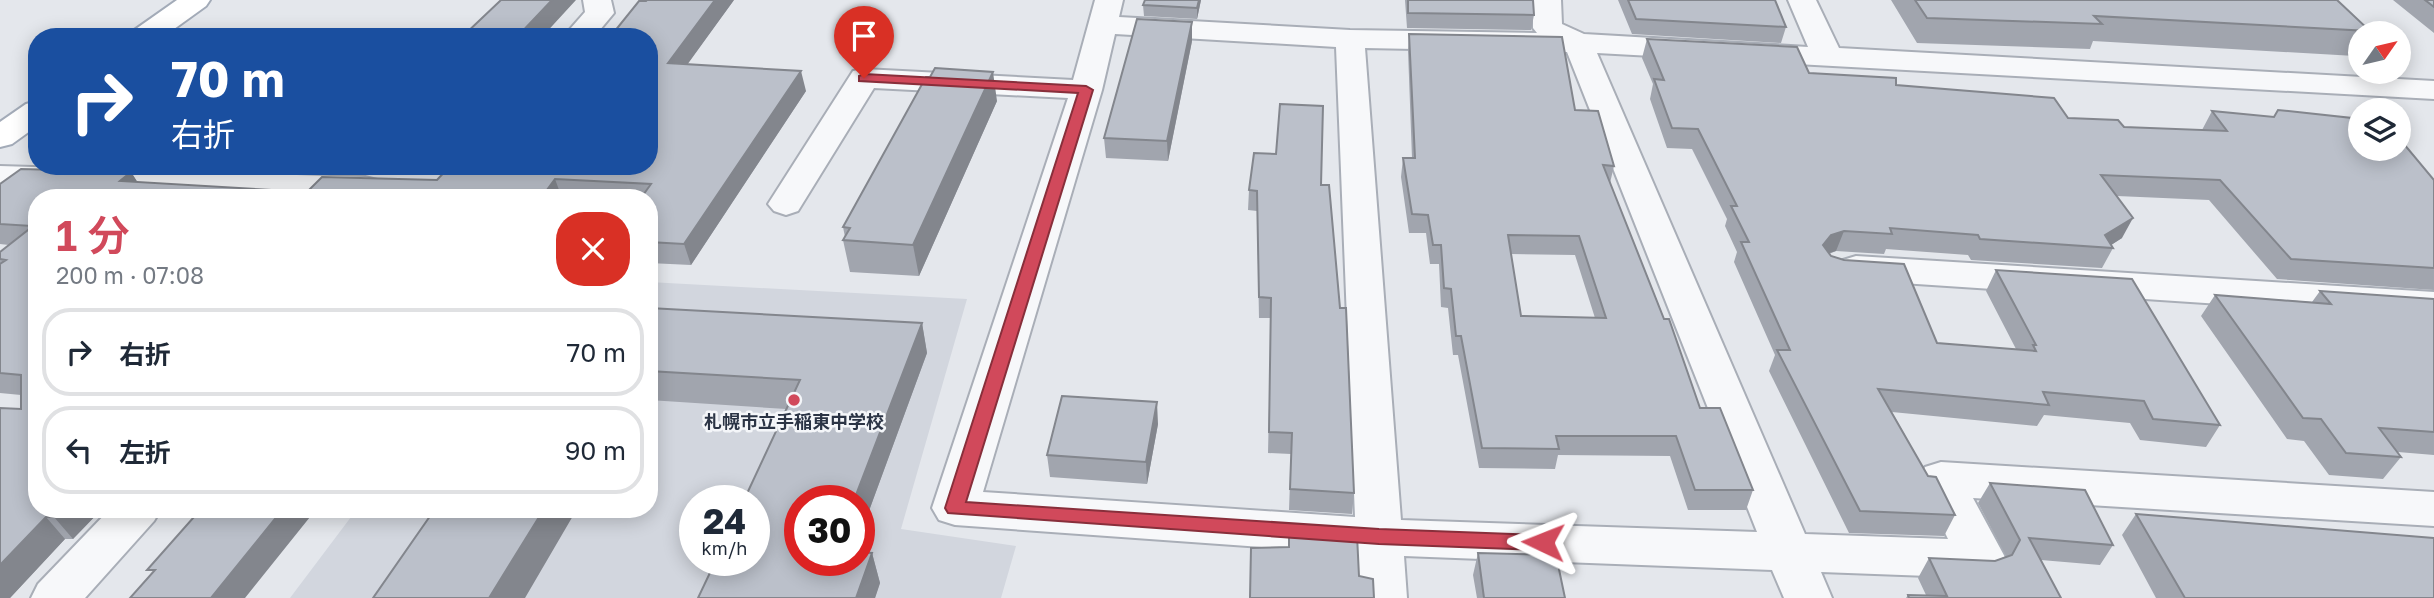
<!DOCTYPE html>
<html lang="ja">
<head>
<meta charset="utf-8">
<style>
  body { margin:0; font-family:"Golos Text","Noto Sans JP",sans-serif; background:#f6f6f7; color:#1f2937; height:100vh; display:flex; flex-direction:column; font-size:26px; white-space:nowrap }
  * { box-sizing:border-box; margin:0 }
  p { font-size:23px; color:#747a83 }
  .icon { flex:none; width:38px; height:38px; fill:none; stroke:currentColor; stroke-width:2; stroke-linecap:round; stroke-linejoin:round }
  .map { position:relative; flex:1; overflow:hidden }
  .details { position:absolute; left:28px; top:189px; width:630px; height:329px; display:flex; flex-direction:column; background:#fff; border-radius:28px; box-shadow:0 4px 18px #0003 }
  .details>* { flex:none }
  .guide { position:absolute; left:28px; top:28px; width:630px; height:147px; border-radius:28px; box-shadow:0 4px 18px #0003; background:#1a4fa0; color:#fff; overflow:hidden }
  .needle { width:46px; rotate:56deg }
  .controls { position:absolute; left:2348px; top:21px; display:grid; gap:14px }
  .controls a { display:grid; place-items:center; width:63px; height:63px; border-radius:50%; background:#fff; box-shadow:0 4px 18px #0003; font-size:35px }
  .speed { position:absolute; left:679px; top:485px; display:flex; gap:14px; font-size:35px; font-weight:700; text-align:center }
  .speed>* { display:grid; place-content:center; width:91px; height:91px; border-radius:50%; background:#fff; box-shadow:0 4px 18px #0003; line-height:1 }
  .speed small { font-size:18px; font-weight:400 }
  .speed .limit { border:10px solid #d22; background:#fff; color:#111 }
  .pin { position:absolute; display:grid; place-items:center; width:60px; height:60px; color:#fff; margin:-72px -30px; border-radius:50% 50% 50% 0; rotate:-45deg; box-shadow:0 0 7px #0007 }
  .pin .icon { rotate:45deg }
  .me { position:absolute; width:77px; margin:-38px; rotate:272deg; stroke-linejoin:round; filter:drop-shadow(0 0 5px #0008) }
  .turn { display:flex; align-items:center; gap:24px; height:147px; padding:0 28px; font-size:32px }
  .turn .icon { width:91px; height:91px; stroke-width:2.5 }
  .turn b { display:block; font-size:49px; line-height:60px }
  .round { display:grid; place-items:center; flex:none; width:74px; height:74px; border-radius:28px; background:#f6f6f7 }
  .overview { display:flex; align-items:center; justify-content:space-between; height:119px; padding:0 28px }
  h1 { font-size:42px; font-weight:600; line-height:52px; color:#d1495b }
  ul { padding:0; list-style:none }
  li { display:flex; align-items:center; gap:21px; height:88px; margin:0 14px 10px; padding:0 14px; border:4px solid #e0e1e3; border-radius:28px }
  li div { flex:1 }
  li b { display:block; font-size:26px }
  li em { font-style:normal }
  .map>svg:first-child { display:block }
  .built { fill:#d2d6de; fill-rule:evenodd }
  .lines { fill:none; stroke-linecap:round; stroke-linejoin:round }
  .minor-casing { stroke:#a9aeb7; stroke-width:4 }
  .major-casing { stroke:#a3abb8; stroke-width:4 }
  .minor { fill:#f7f8fa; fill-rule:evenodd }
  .major { fill:#fff; fill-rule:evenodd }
  .wall { fill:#a1a5ae; fill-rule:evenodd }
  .shaded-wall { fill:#83868d }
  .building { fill:#bbc0ca; stroke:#83868d; stroke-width:2; fill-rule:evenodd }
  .route { fill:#d1495b; stroke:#882f3b; stroke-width:2 }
  .poi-dot { fill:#d1495b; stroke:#f4f6f9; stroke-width:2.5 }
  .labels { text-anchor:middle; stroke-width:5; stroke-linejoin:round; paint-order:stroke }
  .poi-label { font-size:18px; font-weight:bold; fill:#2b3445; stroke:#f4f6f9 }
</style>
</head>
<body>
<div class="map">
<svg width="2434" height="598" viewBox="0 0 2434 598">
  <rect width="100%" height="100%" fill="#e4e7ec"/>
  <path class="built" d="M 649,282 L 967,299 L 901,529 L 1016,546 L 1001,598 L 290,598 L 357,509 L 649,509 ZM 695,500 L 754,500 L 754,560 L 695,560 ZM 800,500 L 859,500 L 859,560 L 800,560 Z"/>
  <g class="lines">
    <g class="minor-casing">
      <path id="minor" d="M 583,0 L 611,0 L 614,13 L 594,37 L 563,37 L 585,12 Z
        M 1095,0 L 1123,0 L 1119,17 L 1350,30 L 1537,33 L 1533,28 L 1533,0 L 1561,0 L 1562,24 L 1584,34 L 1808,47 L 1788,0 L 1816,0 L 1839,48 L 2434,81 L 2434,99 L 1597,53 L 1805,534 L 1948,539 L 1919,479 L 1925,467 L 1941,462 L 2434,492 L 2434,526 L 1973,498 L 2006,559 L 1999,572 L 1982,578 L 1821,572 L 1832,598 L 1784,598 L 1772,570 L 1404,556 L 1407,598 L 1359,598 L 1357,554 L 955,525 L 939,520 L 932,508 L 1068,98 L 874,88 L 798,211 L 786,215 L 774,211 L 768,204 L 853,71 L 864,69 L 1073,80 ZM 1115,34 L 1336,47 L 1355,517 L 983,492 L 1102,90 ZM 1365,48 L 1567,52 L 1757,532 L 1401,520 Z
        M 0,166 L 365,177 L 377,180 L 382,187 L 377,194 L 365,197 L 0,186 Z
        M 1856,256 L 2434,292 L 2434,318 L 1856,280 L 1843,276 L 1837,268 L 1843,260 Z
        M 110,509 L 161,509 L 154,521 L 85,598 L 31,598 L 38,584 Z"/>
    </g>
    <g class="major-casing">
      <path id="major" d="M 177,0 L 210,0 L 206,6 L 163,37 L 128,37 L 133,31 Z
        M 37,101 L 37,126 L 12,144 L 0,147 L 0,122 L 26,104 Z"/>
    </g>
    <use href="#minor" class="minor"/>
    <use href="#major" class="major"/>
  </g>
  <path class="wall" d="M 734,0 L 687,64 L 806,91 L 691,265 L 649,263 L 649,198 L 37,198 L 37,509 L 102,509 L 73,539 L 65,539 L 10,598 L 21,395 L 0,393 L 0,252 L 9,245 L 0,244 L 0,184 L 131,172 L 137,182 L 307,192 L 437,180 L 649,166 L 649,37 Z
    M 1201,0 L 1197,19 L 1144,16 L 1143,5 Z
    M 1405,0 L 1533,0 L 1534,15 L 1531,30 L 1407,28 Z
    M 1618,0 L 1775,0 L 1786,27 L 1781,43 L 1632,34 Z
    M 1891,0 L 2337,0 L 2370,31 L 2369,33 L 2361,33 L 2361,46 L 2355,56 L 2093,41 L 2090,49 L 1917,43 Z
    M 2393,0 L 2434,0 L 2434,33 Z
    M 1409,34 L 1575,110 L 1614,166 L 1610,183 L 1700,408 L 1753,490 L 1746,510 L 1688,510 L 1670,456 L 1558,455 L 1555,469 L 1479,468 L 1458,355 L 1453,355 L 1448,308 L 1441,307 L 1439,264 L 1430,264 L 1426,233 L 1409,233 L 1401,177 L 1403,158 L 1412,158 L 1408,51 ZM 1511,254 L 1575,255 L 1595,318 L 1521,316 Z
    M 1647,39 L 1809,73 L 1896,85 L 2068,118 L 2124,127 L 2202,130 L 2212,111 L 2434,180 L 2434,290 L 2277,279 L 2209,200 L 2117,196 L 2122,238 L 2111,245 L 2113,248 L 2102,268 L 1971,260 L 1968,255 L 1886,249 L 1884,254 L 1836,251 L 1829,254 L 1937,343 L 2016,349 L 1986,291 L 1996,270 L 2220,425 L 2206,447 L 2140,440 L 2130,423 L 2044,415 L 2037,426 L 1892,412 L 1928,476 L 1955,515 L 1944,536 L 1849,533 L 1769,371 L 1775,355 L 1734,262 L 1737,252 L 1725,226 L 1727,219 L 1692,149 L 1667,148 L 1650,99 L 1653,84 L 1642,58 Z
    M 1192,41 L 1168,161 L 1106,158 L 1104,138 Z
    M 930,77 L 997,101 L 919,276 L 850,272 L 843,240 L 845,237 L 843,227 Z
    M 129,166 L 176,166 L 173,168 Z
    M 353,166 L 435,166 L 426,175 L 357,173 Z
    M 1321,185 L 1340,308 L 1354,493 L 1352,514 L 1289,510 L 1291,454 L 1268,453 L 1271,318 L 1259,318 L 1257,211 L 1248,210 L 1249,190 Z
    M 2320,291 L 2434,299 L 2434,455 L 2398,452 L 2401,457 L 2383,479 L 2329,475 L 2304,441 L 2287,439 L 2201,316 L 2215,295 L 2312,302 Z
    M 649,308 L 922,323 L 927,353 L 859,538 L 859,500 L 800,500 L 800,560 L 859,560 L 859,552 L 872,553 L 880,583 L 875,598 L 698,598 L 716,560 L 754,560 L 754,500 L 744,500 L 786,409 L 649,400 Z
    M 1158,424 L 1147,484 L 1050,477 L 1047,455 Z
    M 1990,483 L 2113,545 L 2100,565 L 2041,560 L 2061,598 L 1906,598 L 1908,595 L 1926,595 L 1918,578 L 1929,558 L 1995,561 L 2006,556 L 1978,503 Z
    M 2136,514 L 2434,598 L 2156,598 L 2122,535 Z
    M 1478,553 L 1565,598 L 1477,598 L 1473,575 Z"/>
  <path class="shaded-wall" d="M 552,0 L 576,0 L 542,37 L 517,37 Z
    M 715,0 L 734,0 L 674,83 L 668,63 Z
    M 1199,0 L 1201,0 L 1197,19 L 1197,8 Z
    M 1192,22 L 1192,41 L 1168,161 L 1167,141 Z
    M 801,71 L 806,91 L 691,265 L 684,244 Z
    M 993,72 L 997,101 L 919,276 L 913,245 Z
    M 422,166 L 435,166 L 426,175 Z
    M 131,172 L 144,192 L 120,181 Z
    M 555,179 L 562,198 L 541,198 Z
    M 2133,218 L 2122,238 L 2108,247 L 2105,235 Z
    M 1844,231 L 1836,251 L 1823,255 L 1823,245 L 1831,235 Z
    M 922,323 L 927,353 L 859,538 L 859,500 L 854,500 Z
    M 1157,402 L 1158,424 L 1147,484 L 1146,462 Z
    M 62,509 L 102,509 L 73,539 L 54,517 Z
    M 283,509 L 305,509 L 310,517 L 245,598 L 211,598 Z
    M 544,509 L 577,509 L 525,598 L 489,598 Z
    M 46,517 L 65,539 L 10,598 L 0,598 L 0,565 Z
    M 872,553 L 880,583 L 875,598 L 856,598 Z"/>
  <path class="building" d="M 501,0 L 552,0 L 517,37 L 462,37 Z
    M 647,0 L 715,0 L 668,63 L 801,71 L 684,244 L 649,242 L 649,198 L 641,198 L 651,184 L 555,179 L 541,198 L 37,198 L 37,509 L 62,509 L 54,517 L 46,517 L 0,565 L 0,408 L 21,409 L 21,375 L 0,373 L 0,264 L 6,260 L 0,259 L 0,252 L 33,226 L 0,224 L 0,184 L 21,169 L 131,172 L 120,181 L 307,192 L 322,177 L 437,180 L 450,166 L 649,166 L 649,37 L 610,37 L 639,1 L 646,1 Z
    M 1145,0 L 1199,0 L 1197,8 L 1143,5 Z
    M 1408,0 L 1533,0 L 1534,15 L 1408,13 Z
    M 1628,0 L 1775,0 L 1786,27 L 1636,19 Z
    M 1915,0 L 2337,0 L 2370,31 L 2094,16 L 2102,24 L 1927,18 Z
    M 2425,0 L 2434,0 L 2434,7 Z
    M 1137,19 L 1192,22 L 1167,141 L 1104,138 Z
    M 223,31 L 420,37 L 215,37 Z
    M 1409,34 L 1562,37 L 1575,110 L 1598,111 L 1614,166 L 1603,165 L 1664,319 L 1669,319 L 1700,408 L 1720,408 L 1753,490 L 1695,490 L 1676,436 L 1556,436 L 1559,449 L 1482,448 L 1461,336 L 1456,336 L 1451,289 L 1444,288 L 1441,245 L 1433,245 L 1428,215 L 1412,214 L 1403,158 L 1415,158 ZM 1508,235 L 1579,236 L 1606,318 L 1521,316 Z
    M 1647,39 L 1797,47 L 1809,73 L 1896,78 L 1896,85 L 2054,98 L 2068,118 L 2118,120 L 2124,127 L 2227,131 L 2212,111 L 2274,117 L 2278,110 L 2361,119 L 2361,149 L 2399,149 L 2399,138 L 2434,180 L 2434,268 L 2291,259 L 2220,180 L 2101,175 L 2133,218 L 2105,235 L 2113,248 L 1980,239 L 1978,235 L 1890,228 L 1892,234 L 1844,231 L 1831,235 L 1823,245 L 1831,256 L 1844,260 L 1904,264 L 1937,343 L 2036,351 L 2033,345 L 2036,345 L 1996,270 L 2132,279 L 2220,425 L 2153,419 L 2144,401 L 2043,392 L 2049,405 L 1878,389 L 1928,476 L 1936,477 L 1955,515 L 1860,511 L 1777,350 L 1790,350 L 1741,242 L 1749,242 L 1731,206 L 1737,206 L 1698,129 L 1672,128 L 1654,79 L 1664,80 Z
    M 935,68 L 993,72 L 913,245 L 843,240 L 850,228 L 843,227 L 926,77 L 930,77 Z
    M 1280,104 L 1323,106 L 1321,185 L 1329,185 L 1340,308 L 1346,308 L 1354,493 L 1290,489 L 1292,433 L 1269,432 L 1271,298 L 1259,297 L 1257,191 L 1249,190 L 1254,153 L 1276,154 Z
    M 2320,291 L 2434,299 L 2434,432 L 2379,428 L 2401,457 L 2346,453 L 2321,419 L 2303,418 L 2215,295 L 2331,304 Z
    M 649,308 L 922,323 L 854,500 L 800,500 L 800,560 L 859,560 L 859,552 L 872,553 L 856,598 L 698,598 L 716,560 L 754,560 L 754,500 L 744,500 L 800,380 L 649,371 Z
    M 1062,396 L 1157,402 L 1146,462 L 1047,455 Z
    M 1990,483 L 2085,490 L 2113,545 L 2029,538 L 2061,598 L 1909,598 L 1908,595 L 1947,596 L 1929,558 L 1995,561 L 2012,555 L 2020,540 Z
    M 201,509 L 283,509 L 211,598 L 130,598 L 155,570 L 147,570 Z
    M 435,509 L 544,509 L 489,598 L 373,598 Z
    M 2136,514 L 2434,538 L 2434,598 L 2185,598 Z
    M 1289,530 L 1357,535 L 1359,576 L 1373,579 L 1374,598 L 1250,598 L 1251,548 L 1289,547 Z
    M 1478,553 L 1556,555 L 1565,598 L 1484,598 Z"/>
  <path class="route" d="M 864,74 L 1086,86 L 1093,90 L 966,502 L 1379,529 L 1543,535 L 1550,537 L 1553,542 L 1550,548 L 1543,550 L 1379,544 L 948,513 L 945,508 L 1078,93 L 859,81 L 859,76 Z"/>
  <circle class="poi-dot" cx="794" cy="400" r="7"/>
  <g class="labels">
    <g class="poi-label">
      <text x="794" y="428">札幌市立手稲東中学校</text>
    </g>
  </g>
</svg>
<div class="controls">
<a><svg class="needle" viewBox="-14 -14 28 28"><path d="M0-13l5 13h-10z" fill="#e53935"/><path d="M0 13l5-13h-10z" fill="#747a83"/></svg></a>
<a><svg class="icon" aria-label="layers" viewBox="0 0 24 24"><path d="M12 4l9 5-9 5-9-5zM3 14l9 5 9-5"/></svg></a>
</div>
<div class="speed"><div>24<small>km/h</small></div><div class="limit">30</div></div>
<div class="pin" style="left:864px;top:78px;background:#d93025"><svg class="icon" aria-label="arrive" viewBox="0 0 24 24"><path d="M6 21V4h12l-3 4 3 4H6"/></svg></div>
<svg class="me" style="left:1543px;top:542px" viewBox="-20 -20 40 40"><path d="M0-17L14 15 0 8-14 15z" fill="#d1495b" stroke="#fff" stroke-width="4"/></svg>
<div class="guide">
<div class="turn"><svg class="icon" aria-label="right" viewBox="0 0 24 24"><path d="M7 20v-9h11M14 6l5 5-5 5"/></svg><div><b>70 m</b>右折</div></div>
</div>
<section class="details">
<div class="overview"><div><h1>1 分</h1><p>200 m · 07:08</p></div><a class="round" style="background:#d93025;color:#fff"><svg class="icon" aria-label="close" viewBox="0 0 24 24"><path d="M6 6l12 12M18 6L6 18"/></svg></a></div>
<ul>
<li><svg class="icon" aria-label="right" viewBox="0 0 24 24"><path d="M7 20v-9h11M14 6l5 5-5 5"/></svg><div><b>右折</b></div><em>70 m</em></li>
<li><svg class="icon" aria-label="left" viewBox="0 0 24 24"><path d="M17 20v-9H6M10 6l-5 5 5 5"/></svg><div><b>左折</b></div><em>90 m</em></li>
</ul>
</section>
</div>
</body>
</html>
